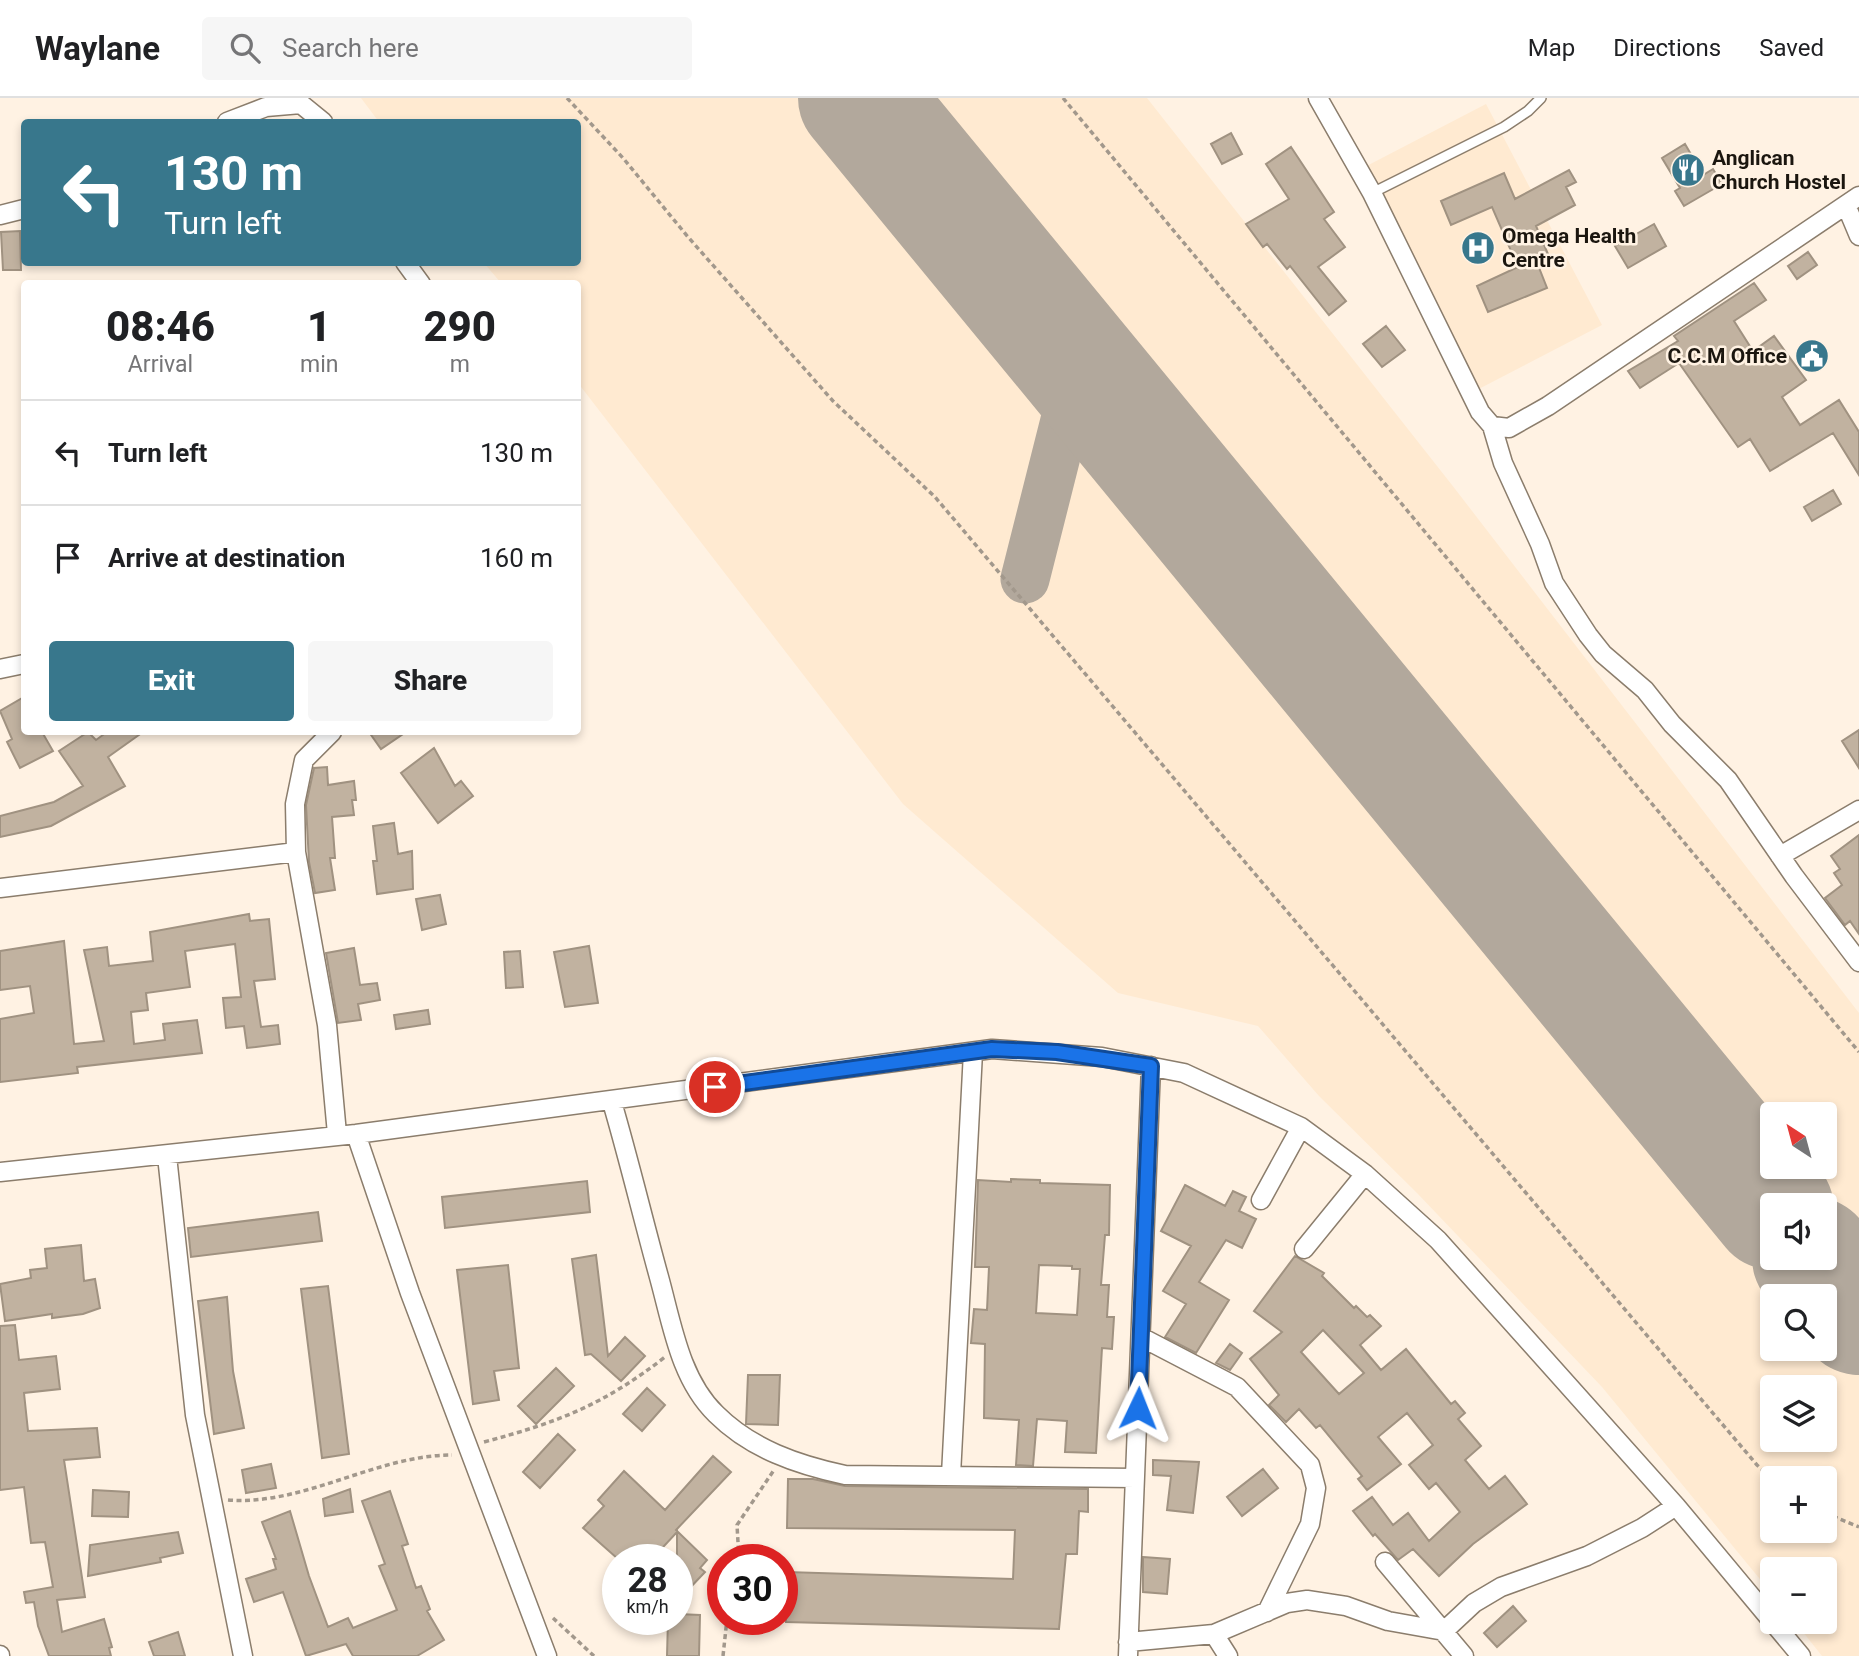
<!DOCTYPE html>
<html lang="en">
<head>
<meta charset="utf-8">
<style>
  body { margin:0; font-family:Roboto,sans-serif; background:#f6f6f6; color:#202124; height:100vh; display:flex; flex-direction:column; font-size:26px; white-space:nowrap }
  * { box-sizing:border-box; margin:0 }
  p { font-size:23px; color:#757577 }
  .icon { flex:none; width:38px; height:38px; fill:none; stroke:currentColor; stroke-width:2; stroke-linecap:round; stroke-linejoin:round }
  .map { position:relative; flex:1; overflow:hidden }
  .details { position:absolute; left:21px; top:182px; width:560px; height:455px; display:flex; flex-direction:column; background:#fff; border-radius:7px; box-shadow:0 4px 10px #0003 }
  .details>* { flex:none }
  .hud { position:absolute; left:21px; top:21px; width:560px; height:147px; border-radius:7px; box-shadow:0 4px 10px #0003; background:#38778c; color:#fff; overflow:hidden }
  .needle { width:46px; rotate:324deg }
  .buttons { position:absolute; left:1760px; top:1004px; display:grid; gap:14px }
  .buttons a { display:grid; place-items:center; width:77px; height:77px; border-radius:7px; background:#fff; box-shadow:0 4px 10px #0003; font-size:35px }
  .speed { position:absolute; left:602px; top:1446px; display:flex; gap:14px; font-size:35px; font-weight:700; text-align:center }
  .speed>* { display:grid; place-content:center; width:91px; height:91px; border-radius:50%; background:#fff; box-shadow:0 4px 10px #0003; line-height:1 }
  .speed small { font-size:18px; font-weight:400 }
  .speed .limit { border:10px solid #d22; background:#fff; color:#111 }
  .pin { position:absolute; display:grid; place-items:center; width:60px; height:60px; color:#fff; margin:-30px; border:4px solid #fff; border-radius:50%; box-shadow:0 2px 7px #0007 }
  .me { position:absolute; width:77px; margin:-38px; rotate:2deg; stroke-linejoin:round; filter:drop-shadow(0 0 5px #0008) }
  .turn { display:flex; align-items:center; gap:24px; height:147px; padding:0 28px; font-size:32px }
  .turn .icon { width:91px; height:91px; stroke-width:2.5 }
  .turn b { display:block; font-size:49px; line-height:60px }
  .eta { display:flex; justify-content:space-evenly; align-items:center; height:119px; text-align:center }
  .eta b { font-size:42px; font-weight:800; line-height:49px }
  .action { display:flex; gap:14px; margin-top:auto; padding:14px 28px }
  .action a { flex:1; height:80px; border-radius:7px; background:#38778c; color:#fff; font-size:28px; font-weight:800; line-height:80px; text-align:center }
  .action a+a { background:#f6f6f6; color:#202124 }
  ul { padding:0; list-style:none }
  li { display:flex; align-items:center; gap:21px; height:105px; padding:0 28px; border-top:2px solid #e0e0e0 }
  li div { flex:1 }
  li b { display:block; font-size:26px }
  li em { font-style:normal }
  header { display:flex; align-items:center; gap:42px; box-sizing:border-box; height:98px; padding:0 35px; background:#fff; border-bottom:2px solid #e0e0e0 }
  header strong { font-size:33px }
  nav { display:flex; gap:38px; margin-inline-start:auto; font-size:24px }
  .search { width:490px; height:63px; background:#f6f6f6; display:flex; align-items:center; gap:18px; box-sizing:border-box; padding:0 24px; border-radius:7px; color:#757577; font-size:26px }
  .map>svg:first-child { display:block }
  .built { fill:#ffead1; fill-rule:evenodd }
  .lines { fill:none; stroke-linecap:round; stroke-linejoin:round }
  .taxiway { stroke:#b2a89c; stroke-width:49 }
  .runway { stroke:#b2a89c; stroke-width:122 }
  .building { fill:#c1b2a0; stroke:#a09281; stroke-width:2; fill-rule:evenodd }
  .lane-casing { stroke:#8b7d6c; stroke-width:12 }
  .street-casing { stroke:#8b7d6c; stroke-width:21 }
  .path { stroke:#a2988c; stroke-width:3.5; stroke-dasharray:5 3.5; stroke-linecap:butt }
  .lane { stroke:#fff; stroke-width:9 }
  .street { stroke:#fff; stroke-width:18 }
  .route-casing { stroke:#114b97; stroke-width:18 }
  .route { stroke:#1a73e8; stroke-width:12 }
  .labels { text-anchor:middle; stroke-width:5; stroke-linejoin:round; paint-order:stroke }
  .poi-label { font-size:21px; font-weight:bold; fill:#1b160f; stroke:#fff2e3; text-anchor:start }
</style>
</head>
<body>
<header>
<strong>Waylane</strong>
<div class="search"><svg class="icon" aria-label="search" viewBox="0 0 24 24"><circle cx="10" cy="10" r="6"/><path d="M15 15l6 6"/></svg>Search here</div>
<nav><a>Map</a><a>Directions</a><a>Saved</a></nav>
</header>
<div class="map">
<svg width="1859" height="1558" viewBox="0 0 1859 1558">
  <rect width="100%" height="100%" fill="#fff2e3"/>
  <path class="built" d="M 361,0 L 1147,0 L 1452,387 L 1859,915 L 1859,1558 L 1822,1558 L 1795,1524 L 1825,1524 L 1825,1472 L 1773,1472 L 1773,1497 L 1602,1289 L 1417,1095 L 1319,998 L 1258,928 L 1118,895 L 903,706 L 578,285 L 578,186 L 501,185 L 484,165 L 578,164 L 578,24 L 379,24 ZM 1773,1017 L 1825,1017 L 1825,1069 L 1773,1069 ZM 1773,1108 L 1825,1108 L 1825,1160 L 1773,1160 ZM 1773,1199 L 1825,1199 L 1825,1251 L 1773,1251 ZM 1773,1290 L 1825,1290 L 1825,1342 L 1773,1342 ZM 1773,1381 L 1825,1381 L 1825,1433 L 1773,1433 Z
    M 1486,6 L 1602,227 L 1471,295 L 1355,74 Z"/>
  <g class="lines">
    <path class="taxiway" d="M 1025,481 L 1079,267"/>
    <path class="runway" d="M 859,0 L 1773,1111
      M 1813,1160 L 1859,1216"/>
  </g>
  <path class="building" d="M 1231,35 L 1242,56 L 1222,66 L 1211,46 Z
    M 1685,46 L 1703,77 L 1713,71 L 1722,86 L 1684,108 L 1675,93 L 1680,90 L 1662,60 Z
    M 1291,49 L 1334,114 L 1324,121 L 1345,149 L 1318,169 L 1346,203 L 1329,217 L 1290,168 L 1287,171 L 1267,146 L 1263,149 L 1246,126 L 1289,101 L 1266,66 Z
    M 1569,72 L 1576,84 L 1566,89 L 1575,107 L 1536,128 L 1548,156 L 1536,162 L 1547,190 L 1488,214 L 1477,188 L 1518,169 L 1492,109 L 1451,127 L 1441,103 L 1504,75 L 1515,101 Z
    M 1654,126 L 1666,148 L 1628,170 L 1615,148 Z
    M 20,133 L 21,172 L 3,172 L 1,134 Z
    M 1808,154 L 1817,167 L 1797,181 L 1788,168 Z
    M 1754,185 L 1766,202 L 1734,223 L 1753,253 L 1774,238 L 1806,282 L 1782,299 L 1800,327 L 1839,302 L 1859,334 L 1859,377 L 1833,335 L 1770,373 L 1750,341 L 1738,349 L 1679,265 L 1640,290 L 1628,273 L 1678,243 L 1674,238 Z
    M 1386,228 L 1405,252 L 1382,269 L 1363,246 Z
    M 1833,392 L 1841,406 L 1812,423 L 1804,409 Z
    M 24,599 L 24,634 L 42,634 L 53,653 L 20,670 L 7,644 L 12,641 L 0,613 Z
    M 1859,632 L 1859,670 L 1842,643 Z
    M 88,634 L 96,642 L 107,634 L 143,634 L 108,659 L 125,688 L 51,728 L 0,739 L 0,718 L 54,704 L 83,688 L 59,653 Z
    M 369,634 L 406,634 L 381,651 Z
    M 434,650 L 455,688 L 461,683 L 473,698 L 438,725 L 401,675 Z
    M 327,669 L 328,687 L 354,683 L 356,702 L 352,702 L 354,717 L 332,719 L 335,760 L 330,760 L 335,792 L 315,795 L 309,764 L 306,707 L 314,670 Z
    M 394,725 L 398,756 L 412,753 L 413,791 L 377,796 L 373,763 L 377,763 L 373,728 Z
    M 1859,737 L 1859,836 L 1850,823 L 1845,827 L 1825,800 L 1842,787 L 1834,775 L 1840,771 L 1831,758 Z
    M 440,797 L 446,826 L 422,832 L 416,801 Z
    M 249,816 L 250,823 L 269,821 L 275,881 L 254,883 L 261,929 L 278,927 L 280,946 L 247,950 L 244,928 L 226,930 L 223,900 L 241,899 L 235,846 L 185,853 L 190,889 L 146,895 L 148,912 L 131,914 L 134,946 L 165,942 L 163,926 L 197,922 L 202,955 L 77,969 L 78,975 L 0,984 L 0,921 L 34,915 L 30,888 L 0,892 L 0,853 L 64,843 L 74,946 L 104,943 L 84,852 L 107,849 L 109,868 L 153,863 L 150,834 Z
    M 589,848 L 598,905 L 565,909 L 554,854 Z
    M 354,850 L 360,887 L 377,885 L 380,902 L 358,906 L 361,922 L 338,925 L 326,855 Z
    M 520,853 L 523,889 L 506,890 L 504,854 Z
    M 428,912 L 430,926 L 396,931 L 394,917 Z
    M 1011,1081 L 1040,1082 L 1040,1085 L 1110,1087 L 1109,1137 L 1105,1137 L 1101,1187 L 1109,1187 L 1107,1219 L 1114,1219 L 1112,1251 L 1102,1250 L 1096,1355 L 1065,1354 L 1067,1323 L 1037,1321 L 1033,1368 L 1016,1367 L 1019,1322 L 984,1320 L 985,1246 L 971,1245 L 974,1211 L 987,1212 L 989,1169 L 975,1169 L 978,1082 L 1011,1084 ZM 1039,1167 L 1072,1168 L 1072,1171 L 1080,1171 L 1077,1217 L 1036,1215 Z
    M 587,1083 L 590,1114 L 445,1130 L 442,1099 Z
    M 1185,1087 L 1225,1108 L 1233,1093 L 1246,1099 L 1239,1113 L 1256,1121 L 1242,1150 L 1226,1142 L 1199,1184 L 1229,1202 L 1196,1255 L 1165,1239 L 1186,1206 L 1163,1193 L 1191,1148 L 1161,1133 Z
    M 318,1114 L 322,1143 L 191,1159 L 188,1130 Z
    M 81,1147 L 84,1183 L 95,1181 L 100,1210 L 83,1216 L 52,1220 L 52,1216 L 5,1223 L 0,1186 L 31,1180 L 30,1172 L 47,1170 L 45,1151 Z
    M 596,1157 L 608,1258 L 625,1239 L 645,1258 L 621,1283 L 591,1256 L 585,1257 L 572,1161 Z
    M 1295,1158 L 1324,1175 L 1322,1178 L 1354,1210 L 1356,1208 L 1367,1219 L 1370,1217 L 1381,1228 L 1360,1247 L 1381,1272 L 1406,1251 L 1451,1306 L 1455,1303 L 1465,1315 L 1458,1321 L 1481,1348 L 1465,1362 L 1489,1391 L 1505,1378 L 1527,1406 L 1473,1446 L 1439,1478 L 1413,1451 L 1398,1462 L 1375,1436 L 1373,1438 L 1353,1413 L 1372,1399 L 1393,1427 L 1408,1415 L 1429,1443 L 1460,1414 L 1436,1385 L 1429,1391 L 1409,1367 L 1433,1347 L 1407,1315 L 1378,1339 L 1401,1366 L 1367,1392 L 1358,1381 L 1362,1378 L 1320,1327 L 1316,1330 L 1299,1311 L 1286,1324 L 1269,1307 L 1279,1297 L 1250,1261 L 1282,1234 L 1254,1213 ZM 1323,1232 L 1364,1275 L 1339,1296 L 1301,1254 Z
    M 508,1167 L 519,1270 L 494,1273 L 499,1302 L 473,1306 L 457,1172 Z
    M 328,1188 L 349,1356 L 322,1360 L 301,1191 Z
    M 227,1199 L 233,1273 L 244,1330 L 214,1336 L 198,1203 Z
    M 15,1227 L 19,1262 L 56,1258 L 60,1291 L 24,1295 L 28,1333 L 97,1330 L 100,1359 L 64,1362 L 85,1499 L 57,1502 L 62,1534 L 104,1521 L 112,1549 L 109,1550 L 111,1558 L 49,1558 L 38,1528 L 34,1504 L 26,1505 L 24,1494 L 53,1489 L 45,1444 L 31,1445 L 24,1389 L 0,1392 L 0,1228 Z
    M 1230,1246 L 1242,1255 L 1230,1272 L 1216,1265 Z
    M 556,1270 L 574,1288 L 536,1326 L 518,1308 Z
    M 748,1277 L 780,1277 L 778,1327 L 746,1326 Z
    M 647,1290 L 665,1307 L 642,1333 L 623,1316 Z
    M 558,1336 L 575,1352 L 540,1390 L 523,1374 Z
    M 713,1358 L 731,1374 L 676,1432 L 707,1462 L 700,1470 L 705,1474 L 685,1495 L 677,1488 L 677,1434 L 652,1461 L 618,1461 L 583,1430 L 604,1408 L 598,1402 L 624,1373 L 665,1412 Z
    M 1153,1362 L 1199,1364 L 1193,1415 L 1167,1412 L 1171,1378 L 1153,1377 Z
    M 271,1366 L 276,1390 L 246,1395 L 242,1372 Z
    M 1263,1371 L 1278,1390 L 1242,1418 L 1227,1399 Z
    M 788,1381 L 813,1381 L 845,1388 L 1088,1391 L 1088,1414 L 1079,1413 L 1077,1456 L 1066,1456 L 1059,1531 L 786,1524 L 787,1474 L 1013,1481 L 1015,1432 L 787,1430 Z
    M 350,1391 L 353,1414 L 325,1418 L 323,1401 Z
    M 93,1392 L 129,1394 L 128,1419 L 92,1418 Z
    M 390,1393 L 408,1446 L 402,1448 L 416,1490 L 421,1488 L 430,1511 L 427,1513 L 444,1542 L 417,1558 L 353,1558 L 346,1546 L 306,1558 L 283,1494 L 254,1504 L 246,1481 L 276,1471 L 273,1461 L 276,1461 L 262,1424 L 290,1413 L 309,1478 L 328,1529 L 348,1520 L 353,1530 L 397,1512 L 379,1468 L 385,1466 L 362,1403 Z
    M 178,1434 L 183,1455 L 160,1460 L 161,1464 L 88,1478 L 90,1447 Z
    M 1143,1459 L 1170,1461 L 1167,1496 L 1143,1494 Z
    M 1513,1508 L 1526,1523 L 1497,1549 L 1484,1535 Z
    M 677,1516 L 700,1517 L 699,1558 L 667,1558 L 668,1521 L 677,1521 Z
    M 178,1534 L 185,1558 L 154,1558 L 149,1544 Z"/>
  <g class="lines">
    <g class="lane-casing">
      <path id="lane" d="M 1372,95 L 1504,29 L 1528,13 L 1541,0"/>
    </g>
    <g class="street-casing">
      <path id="street" d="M 1318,0 L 1372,95 L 1480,314 L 1492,328 L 1509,330 L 1548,308 L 1859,98
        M 227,24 L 266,9 L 301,6 L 323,24
        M 1846,107 L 1859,138
        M 0,117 L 24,111
        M 405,164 L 421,186
        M 1492,328 L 1503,365 L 1540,446 L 1554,485 L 1588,537 L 1603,556 L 1645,592 L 1672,626 L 1728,682 L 1794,778 L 1859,864
        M 0,571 L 24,566
        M 332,634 L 304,662 L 295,706 L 296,754 L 327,927 L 337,1036
        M 1780,758 L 1859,712
        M 0,790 L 296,754
        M 612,1004 C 629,1062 643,1121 659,1179 C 672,1226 680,1281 716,1316 C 751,1351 798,1367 845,1377 L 1135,1380
        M 356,1036 L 410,1195 L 547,1558
        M 167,1058 L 195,1317 L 243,1558
        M 0,1074 L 356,1036 L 992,951 L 1102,959 L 1184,975 L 1301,1029 L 1365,1076 L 1438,1142 L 1676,1408 L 1801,1558
        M 1261,1102 L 1301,1029
        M 1304,1151 L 1365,1076
        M 1141,1239 L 1237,1289 L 1310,1367 L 1316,1390 L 1310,1426 L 1267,1514
        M 951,1377 L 973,954
        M 1385,1464 L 1464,1558
        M 1214,1536 L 1228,1558
        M 1128,1544 L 1214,1536 L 1287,1505 L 1307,1502 L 1346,1508 L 1388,1523 L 1444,1533 L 1474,1505 L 1501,1489 L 1587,1458 L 1642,1430 L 1676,1408
        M 0,1557 L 0,1558
        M 1128,1558 L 1151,968"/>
    </g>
    <path class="path" d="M 567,0 L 623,60 L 688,139 L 833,303 L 935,399 L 1757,1367 L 1773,1382
      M 1063,0 L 1859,954
      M 484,1344 C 559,1324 603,1307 665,1259
      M 228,1402 C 304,1408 376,1357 452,1357
      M 1825,1415 L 1859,1429
      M 739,1461 L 737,1427 L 774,1372
      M 553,1520 L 594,1558
      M 723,1558 L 727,1521"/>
    <use href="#lane" class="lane"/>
    <use href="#street" class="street"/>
  </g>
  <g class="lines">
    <g class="route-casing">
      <path id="route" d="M 715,989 L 992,951 L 1057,954 L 1151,968 L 1138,1310"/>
    </g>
    <use href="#route" class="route"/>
  </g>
  <defs>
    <g id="restaurant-disc" transform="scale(1.75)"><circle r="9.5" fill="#38778c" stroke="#fff2e3"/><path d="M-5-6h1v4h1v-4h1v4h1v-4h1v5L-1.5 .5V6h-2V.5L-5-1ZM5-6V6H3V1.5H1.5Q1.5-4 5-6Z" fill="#fff"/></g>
    <g id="hospital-disc" transform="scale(1.75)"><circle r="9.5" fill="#38778c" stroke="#fff2e3"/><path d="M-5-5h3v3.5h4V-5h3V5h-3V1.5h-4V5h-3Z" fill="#fff"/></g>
    <g id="civic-disc" transform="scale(1.75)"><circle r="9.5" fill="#38778c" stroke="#fff2e3"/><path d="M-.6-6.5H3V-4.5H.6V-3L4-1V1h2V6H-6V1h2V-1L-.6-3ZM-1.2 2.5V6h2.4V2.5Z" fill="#fff"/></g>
  </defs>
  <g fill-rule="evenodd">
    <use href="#restaurant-disc" x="1688" y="72"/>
    <use href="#hospital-disc" x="1478" y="150"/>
    <use href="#civic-disc" x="1812" y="258"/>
  </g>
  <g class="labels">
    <g class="poi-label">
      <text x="1712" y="67">Anglican<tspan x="1712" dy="24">Church Hostel</tspan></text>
      <text x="1502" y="145">Omega Health<tspan x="1502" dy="24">Centre</tspan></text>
      <text x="1787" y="265" text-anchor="end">C.C.M Office</text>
    </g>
  </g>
</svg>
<div class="buttons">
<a><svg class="needle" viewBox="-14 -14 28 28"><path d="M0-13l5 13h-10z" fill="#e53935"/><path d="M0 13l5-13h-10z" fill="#757577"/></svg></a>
<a><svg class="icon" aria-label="sound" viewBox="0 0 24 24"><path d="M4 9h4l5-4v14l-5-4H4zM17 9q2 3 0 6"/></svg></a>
<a><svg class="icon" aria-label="search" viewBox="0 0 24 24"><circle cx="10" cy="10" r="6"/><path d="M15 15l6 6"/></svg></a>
<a><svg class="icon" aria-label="layers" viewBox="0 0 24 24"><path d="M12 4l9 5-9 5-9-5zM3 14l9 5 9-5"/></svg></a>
<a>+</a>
<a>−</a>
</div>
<div class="speed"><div>28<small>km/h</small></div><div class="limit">30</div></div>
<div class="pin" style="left:715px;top:989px;background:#d93025"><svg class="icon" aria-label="arrive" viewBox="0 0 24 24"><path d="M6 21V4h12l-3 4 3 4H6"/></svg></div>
<svg class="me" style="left:1138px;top:1310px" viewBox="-20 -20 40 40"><path d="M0-17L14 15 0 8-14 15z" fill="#1a73e8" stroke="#fff" stroke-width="4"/></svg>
<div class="hud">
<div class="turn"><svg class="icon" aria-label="left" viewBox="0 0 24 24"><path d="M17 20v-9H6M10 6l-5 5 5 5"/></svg><div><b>130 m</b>Turn left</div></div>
</div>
<section class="details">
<div class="eta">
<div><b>08:46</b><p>Arrival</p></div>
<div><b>1</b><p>min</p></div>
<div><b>290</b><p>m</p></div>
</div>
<ul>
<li><svg class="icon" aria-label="left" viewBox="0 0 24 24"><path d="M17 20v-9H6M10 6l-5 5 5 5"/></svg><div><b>Turn left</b></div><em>130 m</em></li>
<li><svg class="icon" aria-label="arrive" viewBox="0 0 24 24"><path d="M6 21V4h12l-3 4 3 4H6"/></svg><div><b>Arrive at destination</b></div><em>160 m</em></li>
</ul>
<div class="action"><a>Exit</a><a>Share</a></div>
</section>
</div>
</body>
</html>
